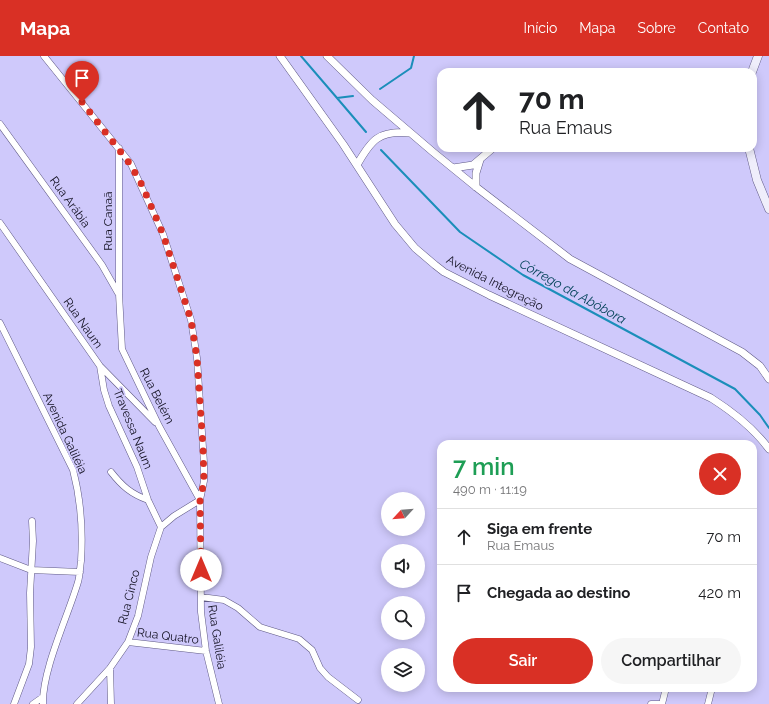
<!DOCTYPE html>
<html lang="pt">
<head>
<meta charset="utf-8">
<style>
  body { margin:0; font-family:Raleway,sans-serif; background:#f6f6f6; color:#202124; height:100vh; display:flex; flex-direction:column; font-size:15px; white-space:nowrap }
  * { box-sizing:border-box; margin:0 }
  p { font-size:13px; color:#757577 }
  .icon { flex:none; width:22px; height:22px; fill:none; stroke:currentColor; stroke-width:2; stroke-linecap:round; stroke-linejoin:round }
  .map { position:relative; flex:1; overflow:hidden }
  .sheet { position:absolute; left:437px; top:384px; width:320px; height:252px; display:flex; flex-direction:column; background:#fff; border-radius:12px; box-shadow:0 2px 10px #0003 }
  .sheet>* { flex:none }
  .banner { position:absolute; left:437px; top:12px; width:320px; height:84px; border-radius:12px; box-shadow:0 2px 10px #0003; background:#fff; color:#202124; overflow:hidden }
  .needle { width:26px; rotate:244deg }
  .buttons { position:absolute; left:381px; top:436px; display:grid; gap:8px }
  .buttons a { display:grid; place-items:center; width:44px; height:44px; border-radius:50%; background:#fff; box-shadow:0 2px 10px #0003; font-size:20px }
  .pin { position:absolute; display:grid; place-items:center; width:34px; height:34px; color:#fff; margin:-41px -17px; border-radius:50% 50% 50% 0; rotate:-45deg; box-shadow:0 0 4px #0007 }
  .pin .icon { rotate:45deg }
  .me { position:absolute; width:44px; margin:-22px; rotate:0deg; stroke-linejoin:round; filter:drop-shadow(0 0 3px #0008) }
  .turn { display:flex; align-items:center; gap:14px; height:84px; padding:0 16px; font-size:18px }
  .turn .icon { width:52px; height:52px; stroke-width:2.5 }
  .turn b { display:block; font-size:28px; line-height:34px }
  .round { display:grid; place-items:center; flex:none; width:42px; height:42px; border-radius:21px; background:#f6f6f6 }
  .headline { display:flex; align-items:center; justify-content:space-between; height:68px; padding:0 16px }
  h1 { font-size:24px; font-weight:600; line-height:30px; color:#1e9e55 }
  .button { display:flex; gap:8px; margin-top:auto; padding:8px 16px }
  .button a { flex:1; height:46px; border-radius:24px; background:#d93025; color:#fff; font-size:16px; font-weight:600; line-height:46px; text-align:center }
  .button a+a { background:#f6f6f6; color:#202124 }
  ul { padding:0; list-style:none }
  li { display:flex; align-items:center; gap:12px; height:56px; padding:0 16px; border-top:1px solid #e0e0e0 }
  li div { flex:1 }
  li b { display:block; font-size:15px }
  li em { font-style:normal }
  header { display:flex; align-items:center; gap:24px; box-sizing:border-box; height:56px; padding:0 20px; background:#d93025; color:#fff }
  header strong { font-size:19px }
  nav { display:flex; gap:22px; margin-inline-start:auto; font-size:14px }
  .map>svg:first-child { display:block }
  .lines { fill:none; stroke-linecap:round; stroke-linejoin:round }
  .stream { stroke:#1b8eba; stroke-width:2 }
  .minor-casing { stroke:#5f5985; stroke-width:7 }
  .tertiary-casing { stroke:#5f5985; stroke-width:8 }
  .secondary-casing { stroke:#5f5985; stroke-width:9 }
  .minor { stroke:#fff; stroke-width:6 }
  .tertiary { stroke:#fff; stroke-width:7 }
  .secondary { stroke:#efeefb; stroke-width:8 }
  .route { stroke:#d93025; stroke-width:7; stroke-dasharray:0 12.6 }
  .labels { text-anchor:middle; stroke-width:3.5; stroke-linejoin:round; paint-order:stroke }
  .street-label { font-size:12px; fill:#131122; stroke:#cfc9fb }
  .water-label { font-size:13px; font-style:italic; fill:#04435a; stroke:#cfc9fb }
</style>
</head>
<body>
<header>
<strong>Mapa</strong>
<nav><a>Início</a><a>Mapa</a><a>Sobre</a><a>Contato</a></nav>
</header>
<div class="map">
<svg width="769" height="648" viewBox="0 0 769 648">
  <rect width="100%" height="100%" fill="#cfc9fb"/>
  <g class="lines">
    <path class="stream" d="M 301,0 L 337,42 L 353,40
      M 380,33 L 411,12 L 414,0
      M 337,42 L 366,76
      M 381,94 L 460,176 L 523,219 L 735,333 L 760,359 L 769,372"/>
    <g class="minor-casing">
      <path id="minor" d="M 44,0 L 131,108 L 163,178 L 191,264 L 197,302 L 204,407 L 204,425 L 200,444 L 201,556 L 206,595 L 219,648
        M 0,68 L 102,209 L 118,237
        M 119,92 L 119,238 L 122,293 L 159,370 L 200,444
        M 0,167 L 100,310 L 155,366
        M 0,267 L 73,414 C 81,444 83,474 81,505 C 80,511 80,519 78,526 C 68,560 42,614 43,648
        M 100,310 L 104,334 L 109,350 L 137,411 L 148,444 L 161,471
        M 111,416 C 122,430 131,438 148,444
        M 0,502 L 31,514 L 80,516
        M 201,541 L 224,544 L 238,552 L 260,571 L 299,583 L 312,594 L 320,612 L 328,621 L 358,644
        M 128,586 L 206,595
        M 110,612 L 111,648
        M 14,648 L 29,608 L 31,591 L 30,537 L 33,485 L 32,465
        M 33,648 L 43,641
        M 77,648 L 110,612 L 128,586 L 138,560 L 151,501 L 161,471 L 174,460 L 200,444
        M 651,648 L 659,648
        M 662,648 L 666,632
        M 708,648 L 712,632"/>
    </g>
    <g class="tertiary-casing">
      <path id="tertiary" d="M 280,0 L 343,88 L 395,168 L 415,192 L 435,209 L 444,216 L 489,239 L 711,342 C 733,356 753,371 769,393
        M 327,0 L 372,44 L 433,96 L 476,131 L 570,203 L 742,296 L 760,310 L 769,323
        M 357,109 C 371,84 379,74 410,77
        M 453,112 L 473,109 L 493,92
        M 476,131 L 476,117 L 480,104"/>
    </g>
    <g class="secondary-casing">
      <path id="secondary" d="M 752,16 L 758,0
        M 749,92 L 757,124 L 769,153"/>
    </g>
    <use href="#minor" class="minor"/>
    <use href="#tertiary" class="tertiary"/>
    <use href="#secondary" class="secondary"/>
  </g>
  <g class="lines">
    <path class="route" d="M 82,46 L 130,108 L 142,129 L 163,178 L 191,264 L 197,302 L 203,391 L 204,426 L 200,444 L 201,514"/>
  </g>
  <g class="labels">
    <g class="street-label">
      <text transform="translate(70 146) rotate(54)" y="4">Rua Arábia</text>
      <text transform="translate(108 165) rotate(-90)" y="4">Rua Canaã</text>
      <text transform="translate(495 227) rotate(27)" y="4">Avenida Integração</text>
      <text transform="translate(83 267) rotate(55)" y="4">Rua Naum</text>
      <text transform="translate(157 340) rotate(63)" y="4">Rua Belém</text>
      <text transform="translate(133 373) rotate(68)" y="4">Travessa Naum</text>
      <text transform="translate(65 377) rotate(65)" y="4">Avenida Galiléia</text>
      <text transform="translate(129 541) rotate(-76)" y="4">Rua Cinco</text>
      <text transform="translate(168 580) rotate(7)" y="4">Rua Quatro</text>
      <text transform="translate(217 581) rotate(81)" y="4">Rua Galiléia</text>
    </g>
    <g class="water-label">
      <text transform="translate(573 235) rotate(29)" y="5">Córrego da Abóbora</text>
    </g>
  </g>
</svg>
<div class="buttons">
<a><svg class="needle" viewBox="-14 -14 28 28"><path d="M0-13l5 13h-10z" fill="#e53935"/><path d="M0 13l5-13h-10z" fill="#757577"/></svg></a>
<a><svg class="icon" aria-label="sound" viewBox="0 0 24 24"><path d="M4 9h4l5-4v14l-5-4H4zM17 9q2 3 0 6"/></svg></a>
<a><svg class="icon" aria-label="search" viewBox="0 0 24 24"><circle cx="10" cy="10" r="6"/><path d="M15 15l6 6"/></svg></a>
<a><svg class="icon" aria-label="layers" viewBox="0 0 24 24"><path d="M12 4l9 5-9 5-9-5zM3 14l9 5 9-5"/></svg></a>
</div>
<div class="pin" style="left:82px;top:46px;background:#d93025"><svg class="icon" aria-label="arrive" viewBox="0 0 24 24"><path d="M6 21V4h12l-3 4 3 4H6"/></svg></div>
<svg class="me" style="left:201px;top:514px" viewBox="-20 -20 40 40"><circle r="19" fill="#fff"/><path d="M0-13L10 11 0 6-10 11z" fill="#d93025"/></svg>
<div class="banner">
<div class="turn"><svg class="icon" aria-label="ahead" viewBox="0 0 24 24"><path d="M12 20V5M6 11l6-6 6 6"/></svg><div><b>70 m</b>Rua Emaus</div></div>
</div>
<section class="sheet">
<div class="headline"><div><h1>7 min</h1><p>490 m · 11:19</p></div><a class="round" style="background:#d93025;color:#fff"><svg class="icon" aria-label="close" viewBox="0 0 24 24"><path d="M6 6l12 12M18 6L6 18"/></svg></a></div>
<ul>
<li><svg class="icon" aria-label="ahead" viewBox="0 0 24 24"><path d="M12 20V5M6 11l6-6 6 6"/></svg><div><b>Siga em frente</b><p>Rua Emaus</p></div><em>70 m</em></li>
<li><svg class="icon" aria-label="arrive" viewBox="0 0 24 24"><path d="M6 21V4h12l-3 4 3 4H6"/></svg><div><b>Chegada ao destino</b></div><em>420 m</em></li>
</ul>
<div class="button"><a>Sair</a><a>Compartilhar</a></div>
</section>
</div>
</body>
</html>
